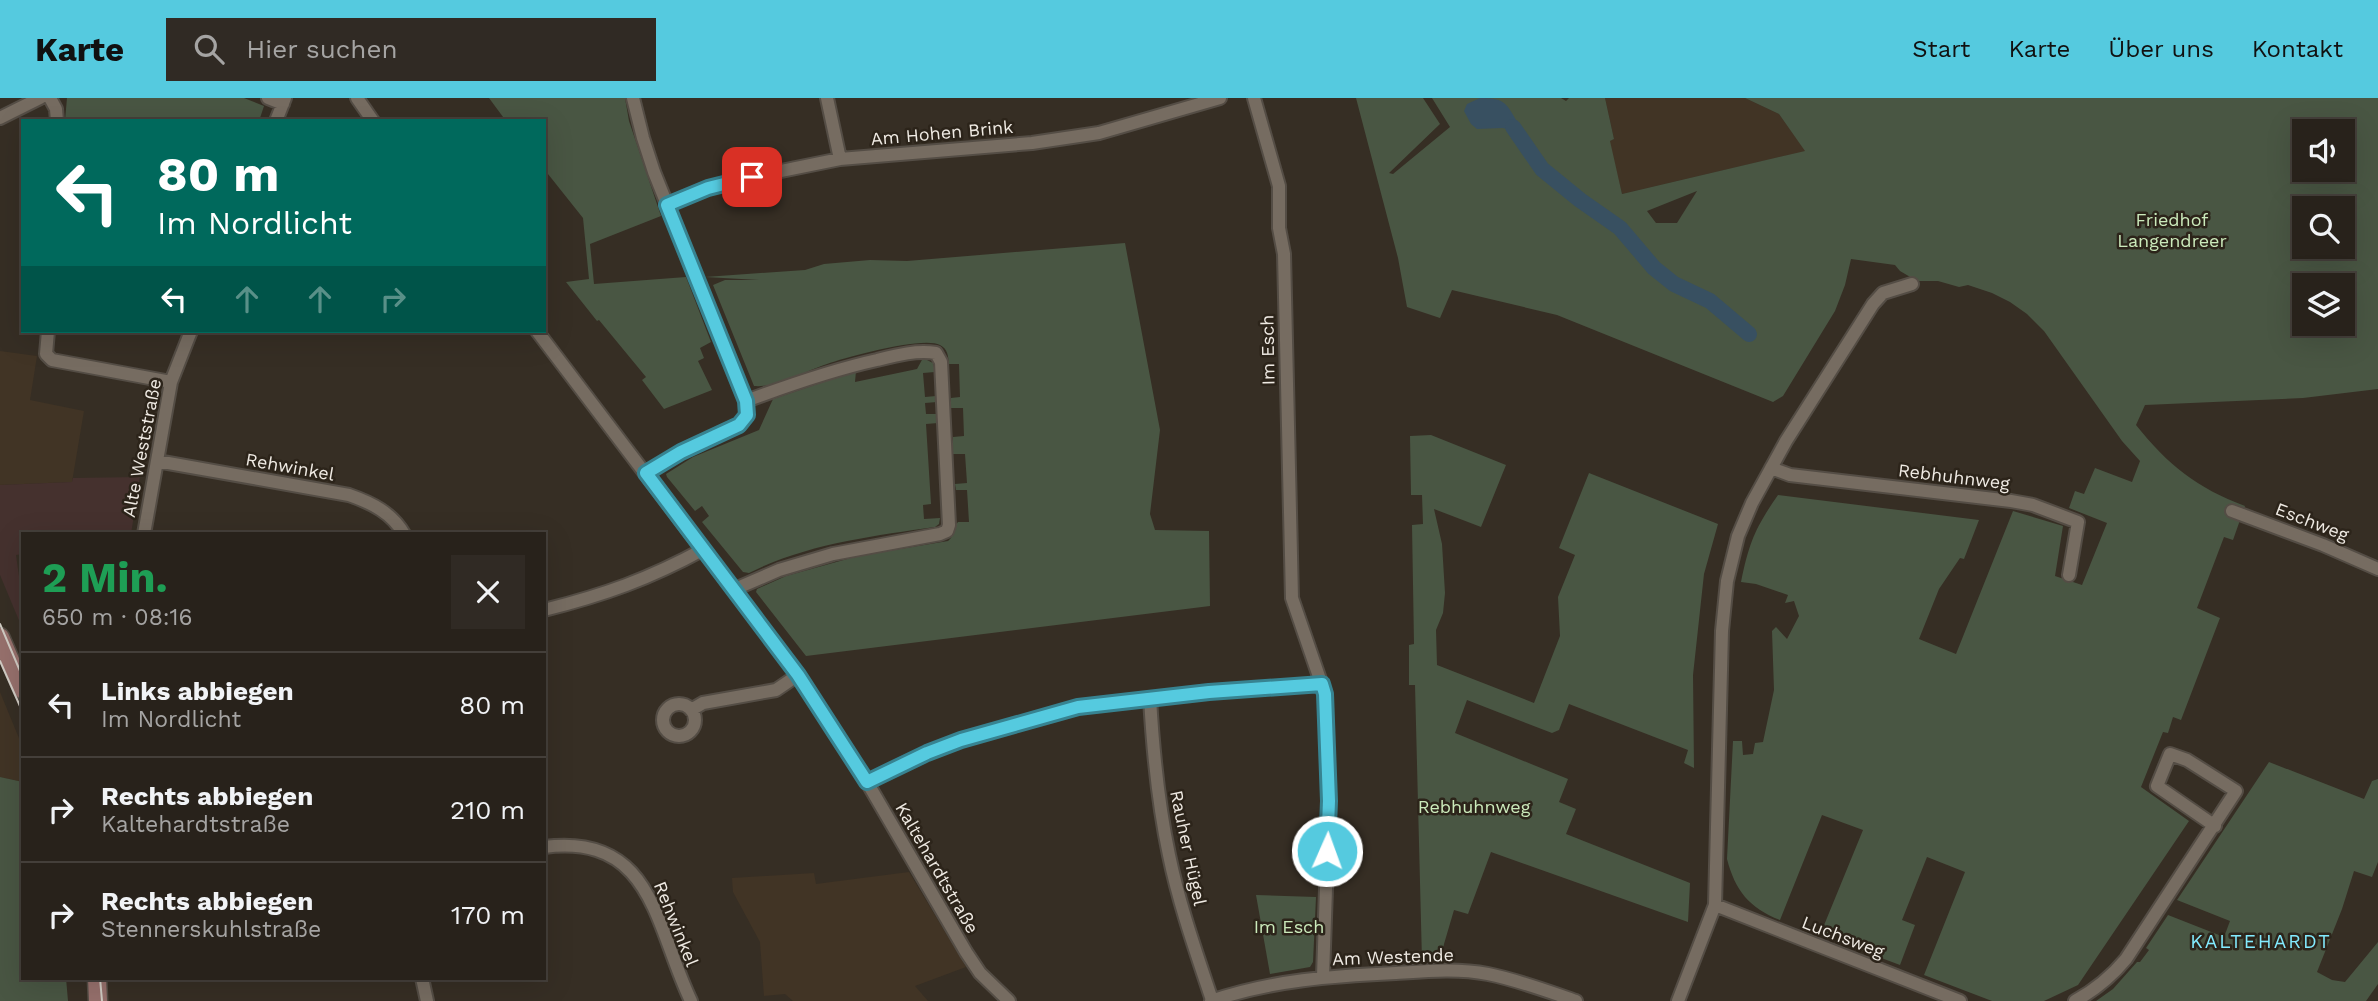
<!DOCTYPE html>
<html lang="de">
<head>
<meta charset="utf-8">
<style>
  body { margin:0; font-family:"Work Sans",sans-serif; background:#302a24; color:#f1f3f6; height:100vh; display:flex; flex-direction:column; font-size:26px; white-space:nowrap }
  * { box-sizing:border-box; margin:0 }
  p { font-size:23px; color:#a5a4a3 }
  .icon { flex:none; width:38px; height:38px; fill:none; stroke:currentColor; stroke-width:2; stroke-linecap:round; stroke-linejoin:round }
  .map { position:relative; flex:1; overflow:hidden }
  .details { position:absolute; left:21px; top:434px; width:525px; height:448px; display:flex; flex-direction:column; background:#28221b; border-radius:0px; box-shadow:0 7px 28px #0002,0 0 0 2px #443f3a }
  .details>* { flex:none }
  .hud { position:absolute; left:21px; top:21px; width:525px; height:214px; border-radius:0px; box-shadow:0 7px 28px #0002,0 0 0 2px #443f3a; background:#00695c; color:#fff; overflow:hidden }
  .tools { position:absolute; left:2292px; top:21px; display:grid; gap:14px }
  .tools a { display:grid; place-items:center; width:63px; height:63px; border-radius:0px; background:#28221b; box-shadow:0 7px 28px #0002,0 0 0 2px #443f3a; font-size:35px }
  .pin { position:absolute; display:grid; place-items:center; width:60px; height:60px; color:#fff; margin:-30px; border-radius:14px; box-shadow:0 4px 10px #0006 }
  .me { position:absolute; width:77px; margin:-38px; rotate:2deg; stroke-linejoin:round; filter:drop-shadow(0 0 5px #0008) }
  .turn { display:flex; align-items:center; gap:24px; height:147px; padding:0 21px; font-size:32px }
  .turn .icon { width:91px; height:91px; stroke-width:2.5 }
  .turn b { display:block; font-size:49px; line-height:60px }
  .lanes { display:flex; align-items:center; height:66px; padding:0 21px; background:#0003; justify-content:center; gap:35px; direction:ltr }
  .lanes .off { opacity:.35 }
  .round { display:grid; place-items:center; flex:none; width:74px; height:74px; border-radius:0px; background:#302a24 }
  .head { display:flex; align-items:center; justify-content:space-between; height:119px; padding:0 21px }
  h1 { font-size:42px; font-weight:700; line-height:52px; color:#1e9e55 }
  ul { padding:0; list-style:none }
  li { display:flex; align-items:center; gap:21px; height:105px; padding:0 21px; border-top:2px solid #443f3a }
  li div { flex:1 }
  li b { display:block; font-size:26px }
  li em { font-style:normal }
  header { display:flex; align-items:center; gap:42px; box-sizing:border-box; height:98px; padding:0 35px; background:#55cadf; color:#111 }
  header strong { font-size:33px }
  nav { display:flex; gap:38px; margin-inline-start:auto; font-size:24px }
  .search { width:490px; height:63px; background:#302a24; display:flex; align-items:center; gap:18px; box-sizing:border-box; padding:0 24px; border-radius:0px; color:#a5a4a3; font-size:26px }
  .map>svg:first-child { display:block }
  .built { fill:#413425 }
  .industrial { fill:#45312e }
  .green { fill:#495643; fill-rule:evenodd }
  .water { fill:#385061 }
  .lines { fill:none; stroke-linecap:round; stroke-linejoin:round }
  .canal { stroke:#385061; stroke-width:16 }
  .street-casing { stroke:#544d45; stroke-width:16 }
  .secondary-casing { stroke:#544d45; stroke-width:21 }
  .street { stroke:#766c61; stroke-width:12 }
  .secondary { stroke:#96706c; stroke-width:18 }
  .tram { stroke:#d0cbc3; stroke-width:2 }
  .route-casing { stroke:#378391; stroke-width:18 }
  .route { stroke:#55cadf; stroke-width:12 }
  .labels { text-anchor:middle; stroke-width:5; stroke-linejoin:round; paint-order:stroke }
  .street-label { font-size:18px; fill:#efeae3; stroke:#2c241a }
  .park-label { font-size:18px; fill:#cbeabb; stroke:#2c241a }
  .neighbourhood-label { font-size:19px; letter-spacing:2px; fill:#83ebfe; stroke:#2c241a }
</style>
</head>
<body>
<header>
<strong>Karte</strong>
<div class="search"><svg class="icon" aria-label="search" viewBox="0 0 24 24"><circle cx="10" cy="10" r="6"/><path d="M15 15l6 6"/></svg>Hier suchen</div>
<nav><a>Start</a><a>Karte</a><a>Über uns</a><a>Kontakt</a></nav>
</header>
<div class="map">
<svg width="2378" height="903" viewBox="0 0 2378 903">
  <rect width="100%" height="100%" fill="#362e24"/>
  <path class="built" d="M 1605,0 L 1745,0 L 1779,16 L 1806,53 L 1622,96 L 1609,43 L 1614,41 Z
    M 0,253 L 37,258 L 30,302 L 84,313 L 72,384 L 0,387 Z
    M 0,594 L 23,650 L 23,684 L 0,679 Z
    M 909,774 L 966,869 L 915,888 L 928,903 L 793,903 L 785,896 L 764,898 L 760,844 L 733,794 L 732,780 L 814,775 L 816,786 Z"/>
  <path class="industrial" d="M 140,379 L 131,436 L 23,436 L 23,456 L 16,457 L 23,506 L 23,532 L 0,477 L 0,387 L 72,384 L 73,380 Z"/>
  <path class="green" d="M 67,0 L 244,0 L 264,8 L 259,23 L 65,23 Z
    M 489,0 L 625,0 L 629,23 L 661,118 L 590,146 L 594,186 L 686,179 L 711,244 L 700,250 L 704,260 L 698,263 L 712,292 L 664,311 L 642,282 L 646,279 L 599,222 L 597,223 L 566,184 L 589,181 L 583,120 L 544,71 L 544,23 L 506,23 Z
    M 1356,0 L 1423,0 L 1440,26 L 1389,75 L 1393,76 L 1450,29 L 1432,0 L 1561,0 L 1566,3 L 1569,0 L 1605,0 L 1614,41 L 1610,43 L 1622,96 L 1805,53 L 1779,16 L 1745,0 L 2378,0 L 2378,291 L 2303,300 L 2145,307 L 2136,327 C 2168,367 2197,390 2245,408 L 2233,442 L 2224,439 L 2197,510 L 2220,520 L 2181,622 L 2173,619 L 2168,635 L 2163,634 L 2141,689 L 2189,723 L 2078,887 L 2044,903 L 1992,903 L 1924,877 L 1965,774 L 1927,759 L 1902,822 L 1915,827 L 1900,867 L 1820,837 L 1863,732 L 1822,717 L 1780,822 C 1749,810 1735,792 1727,761 L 1733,643 L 1742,643 L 1743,657 L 1753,656 L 1755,645 L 1763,644 L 1774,592 L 1772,533 L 1776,529 L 1787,541 L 1799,518 L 1794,503 L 1785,505 L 1788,497 L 1756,486 L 1741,484 C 1749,445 1755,430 1778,397 L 1979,422 L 1964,461 L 1960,460 L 1939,491 L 1919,541 L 1956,556 L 2013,413 L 2063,428 L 2055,478 L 2082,487 L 2107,425 L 2069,410 L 2075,393 L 2084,396 L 2095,370 L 2132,384 L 2140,363 L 2122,343 L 2044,233 L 2027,216 L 2010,204 L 1992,195 L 1968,187 L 1959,189 L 1938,183 L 1917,183 L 1900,173 L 1895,167 L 1851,161 L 1845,187 L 1835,213 L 1783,298 L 1773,304 L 1557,217 L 1452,192 L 1440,220 L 1407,209 L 1398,160 ZM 2305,33 L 2343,33 L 2343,72 L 2305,72 ZM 1697,93 L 1677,125 L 1656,125 L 1647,113 ZM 2305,110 L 2343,110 L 2343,149 L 2305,149 ZM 2305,187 L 2343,187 L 2343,226 L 2305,226 Z
    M 1125,145 L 1160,332 L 1150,416 L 1155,432 L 1209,433 L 1210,508 L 806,558 L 756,494 L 757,491 L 786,478 L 858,458 L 948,443 L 951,440 L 954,429 L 958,424 L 969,424 L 967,392 L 956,392 L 955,386 L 967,385 L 965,356 L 953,356 L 953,339 L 964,338 L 963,310 L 951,310 L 951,300 L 960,299 L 959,266 L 949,266 C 948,258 948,251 940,247 C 923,238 847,259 827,266 C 805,273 778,290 754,288 L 713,187 L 725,182 L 759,182 L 705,179 L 805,172 L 824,166 L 870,162 L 907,163 Z
    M 923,260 L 933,265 L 935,274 L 923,275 L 925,299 L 936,298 L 937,304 L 925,305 L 926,316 L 937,316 L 938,325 L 926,326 L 931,406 L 923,407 L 924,421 L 940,420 L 939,426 L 935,429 C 873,438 806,446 749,475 L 743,474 L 702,424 L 709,418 L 702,408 L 695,413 L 667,379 L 666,376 L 693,359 L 759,332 L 773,301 L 856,273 L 855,284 L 917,271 Z
    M 1431,337 L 1506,367 L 1481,429 L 1434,411 L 1442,446 L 1445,495 L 1443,515 L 1436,532 L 1437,567 L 1534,605 L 1560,538 L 1558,499 L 1575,457 L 1559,450 L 1589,375 L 1718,426 L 1704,476 L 1693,577 L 1694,670 L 1684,665 L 1688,652 L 1569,606 L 1559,632 L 1552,635 L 1467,602 L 1455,635 L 1568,681 L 1559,704 L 1576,711 L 1566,736 L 1690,785 L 1688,824 L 1491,754 L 1468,816 L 1454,812 L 1444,846 L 1441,863 L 1422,863 L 1415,587 L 1409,587 L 1409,547 L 1414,546 L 1412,427 L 1423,426 L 1422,397 L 1411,397 L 1410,338 Z
    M 2269,664 L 2364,701 L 2372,683 L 2378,681 L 2378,764 L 2372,779 L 2354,773 L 2342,811 L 2317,874 L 2332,882 L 2345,884 L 2378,844 L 2378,886 L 2366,903 L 2096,903 L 2113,891 L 2137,864 L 2140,864 L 2149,852 L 2146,850 L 2168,817 L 2224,839 L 2230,823 L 2177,802 Z
    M 0,679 L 23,684 L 23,880 L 66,880 L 68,903 L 0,903 Z
    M 1256,797 L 1316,799 L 1313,864 L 1310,869 L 1270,876 Z"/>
  <path class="water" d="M 1480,0 C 1506,0 1506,5 1519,27 L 1513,32 L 1502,30 L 1477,31 L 1471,26 L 1464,13 L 1467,6 Z"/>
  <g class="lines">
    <path class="canal" d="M 1513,29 L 1542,71 L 1580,102 L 1620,130 L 1654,170 L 1674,186 L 1710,203 L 1749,236"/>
    <g class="street-casing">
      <path id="street" d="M 50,0 L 56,11 L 57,23
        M 268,0 L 283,6
        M 357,0 L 373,23
        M 633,0 L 643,40 L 654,74 L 746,303 L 747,317 L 739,327 L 681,354 L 646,375
        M 827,0 L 840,61
        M 1254,0 L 1279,88 L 1279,130 L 1284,156 L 1292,500 L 1325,596 L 1329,703 L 1323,878
        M 0,20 L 40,0
        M 276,23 L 285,0
        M 667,107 L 708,90 L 752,79 L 840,61 L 1032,45 L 1099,35 L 1220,0
        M 48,233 L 46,256 L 52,262 L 171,284
        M 537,233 L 798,577 L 867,684 L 966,854 L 980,875 L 1009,903
        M 157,363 L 349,397 C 372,405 392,415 404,436
        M 1771,370 L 1790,377 L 2011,403 L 2033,407 L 2078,424 L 2069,477
        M 2232,413 L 2323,447 L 2378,471
        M 144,436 L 171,284 L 191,233
        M 735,491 L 779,472 L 833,456 L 940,436 L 947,433 L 949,427 L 941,264 L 936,255 C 916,252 897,257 877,262 C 832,272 789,287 746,303
        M 544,512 C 604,497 649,481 704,451
        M 1150,600 C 1153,653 1158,705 1169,757 C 1179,806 1196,854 1212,902
        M663 622a16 16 0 1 1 32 0a16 16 0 1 1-32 0Z
        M 691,612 L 703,605 L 776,592 L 798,577
        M 867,684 L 927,655 L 961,642 L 1078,609 L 1210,594 L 1322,586
        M 544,749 C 653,735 655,828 691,903
        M 1715,807 L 1960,903
        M 422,880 L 427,903
        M 1211,903 C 1272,882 1333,878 1396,875 C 1426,873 1458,870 1488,876 C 1518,882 1547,893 1576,903
        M 1678,903 L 1715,807 L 1722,533 L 1727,483 L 1738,438 L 1752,405 L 1786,343 L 1873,206 L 1883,195 L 1912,186
        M 2075,903 C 2095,892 2111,879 2126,861 L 2236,693 L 2187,662 L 2170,656 L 2157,688 L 2215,728"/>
    </g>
    <g class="secondary-casing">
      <path id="secondary" d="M 0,539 L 23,592
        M 97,880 L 98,903"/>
    </g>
    <use href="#street" class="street"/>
    <use href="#secondary" class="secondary"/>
    <path class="tram" d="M 0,526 L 23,580
      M 0,563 L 23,615
      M 100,880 L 102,903"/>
  </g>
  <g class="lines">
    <g class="route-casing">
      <path id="route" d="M 752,79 L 708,90 L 667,107 L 746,303 L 747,317 L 739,327 L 681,354 L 646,375 L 798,577 L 867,684 L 927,655 L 961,642 L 1078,609 L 1209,594 L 1322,586 L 1325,596 L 1329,703 L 1327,753"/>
    </g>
    <use href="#route" class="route"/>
  </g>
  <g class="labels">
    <g class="street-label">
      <text transform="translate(942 35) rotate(-5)" y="6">Am Hohen Brink</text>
      <text transform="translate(1268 252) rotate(-91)" y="6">Im Esch</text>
      <text transform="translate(142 350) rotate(-79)" y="6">Alte Weststraße</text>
      <text transform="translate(290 369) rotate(10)" y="6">Rehwinkel</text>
      <text transform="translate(1954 379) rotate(7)" y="6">Rebhuhnweg</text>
      <text transform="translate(2312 424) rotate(21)" y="6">Eschweg</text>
      <text transform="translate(1188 750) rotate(78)" y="6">Rauher Hügel</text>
      <text transform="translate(937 770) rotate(60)" y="6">Kaltehardtstraße</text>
      <text transform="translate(676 826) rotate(68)" y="6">Rehwinkel</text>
      <text transform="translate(1843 839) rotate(21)" y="6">Luchsweg</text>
      <text transform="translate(1393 859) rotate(-2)" y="6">Am Westende</text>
    </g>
    <g class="park-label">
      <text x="2172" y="128">Friedhof<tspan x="2172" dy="21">Langendreer</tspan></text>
      <text x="1474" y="715">Rebhuhnweg</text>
      <text x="1289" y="835">Im Esch</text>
    </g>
    <g class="neighbourhood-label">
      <text x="2261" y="850">KALTEHARDT</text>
    </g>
  </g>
</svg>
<div class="tools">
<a><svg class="icon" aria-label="sound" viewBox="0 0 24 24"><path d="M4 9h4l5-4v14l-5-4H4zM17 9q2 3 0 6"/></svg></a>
<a><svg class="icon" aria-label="search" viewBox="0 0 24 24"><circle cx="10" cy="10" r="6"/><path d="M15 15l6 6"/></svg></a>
<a><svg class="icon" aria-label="layers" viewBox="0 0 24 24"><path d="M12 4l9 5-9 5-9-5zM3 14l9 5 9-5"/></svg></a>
</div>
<div class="pin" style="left:752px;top:79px;background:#d93025"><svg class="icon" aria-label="arrive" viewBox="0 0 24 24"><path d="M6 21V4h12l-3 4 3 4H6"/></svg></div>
<svg class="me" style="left:1327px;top:753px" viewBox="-20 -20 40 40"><circle r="17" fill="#55cadf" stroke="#fff" stroke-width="3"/><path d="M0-11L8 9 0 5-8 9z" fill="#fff"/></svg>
<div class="hud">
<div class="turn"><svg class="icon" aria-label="left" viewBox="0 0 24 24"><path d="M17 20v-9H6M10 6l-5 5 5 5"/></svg><div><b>80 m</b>Im Nordlicht</div></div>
<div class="lanes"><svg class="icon" aria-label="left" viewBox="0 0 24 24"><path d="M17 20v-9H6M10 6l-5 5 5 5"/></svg><svg class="icon off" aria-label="ahead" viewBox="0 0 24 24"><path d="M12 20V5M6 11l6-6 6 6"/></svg><svg class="icon off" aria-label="ahead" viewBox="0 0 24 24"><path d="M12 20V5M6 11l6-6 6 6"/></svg><svg class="icon off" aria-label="right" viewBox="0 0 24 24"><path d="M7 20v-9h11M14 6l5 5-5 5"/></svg></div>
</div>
<section class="details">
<div class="head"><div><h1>2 Min.</h1><p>650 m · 08:16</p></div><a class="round"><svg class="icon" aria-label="close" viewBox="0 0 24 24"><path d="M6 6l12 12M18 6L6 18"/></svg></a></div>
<ul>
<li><svg class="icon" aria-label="left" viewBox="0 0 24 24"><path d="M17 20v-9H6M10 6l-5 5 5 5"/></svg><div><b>Links abbiegen</b><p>Im Nordlicht</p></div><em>80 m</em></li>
<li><svg class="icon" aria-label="right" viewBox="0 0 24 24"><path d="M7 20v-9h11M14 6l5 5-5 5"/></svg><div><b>Rechts abbiegen</b><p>Kaltehardtstraße</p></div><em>210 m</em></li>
<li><svg class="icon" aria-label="right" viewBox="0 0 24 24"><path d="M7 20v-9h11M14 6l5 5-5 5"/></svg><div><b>Rechts abbiegen</b><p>Stennerskuhlstraße</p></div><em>170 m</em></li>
</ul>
</section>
</div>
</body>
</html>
